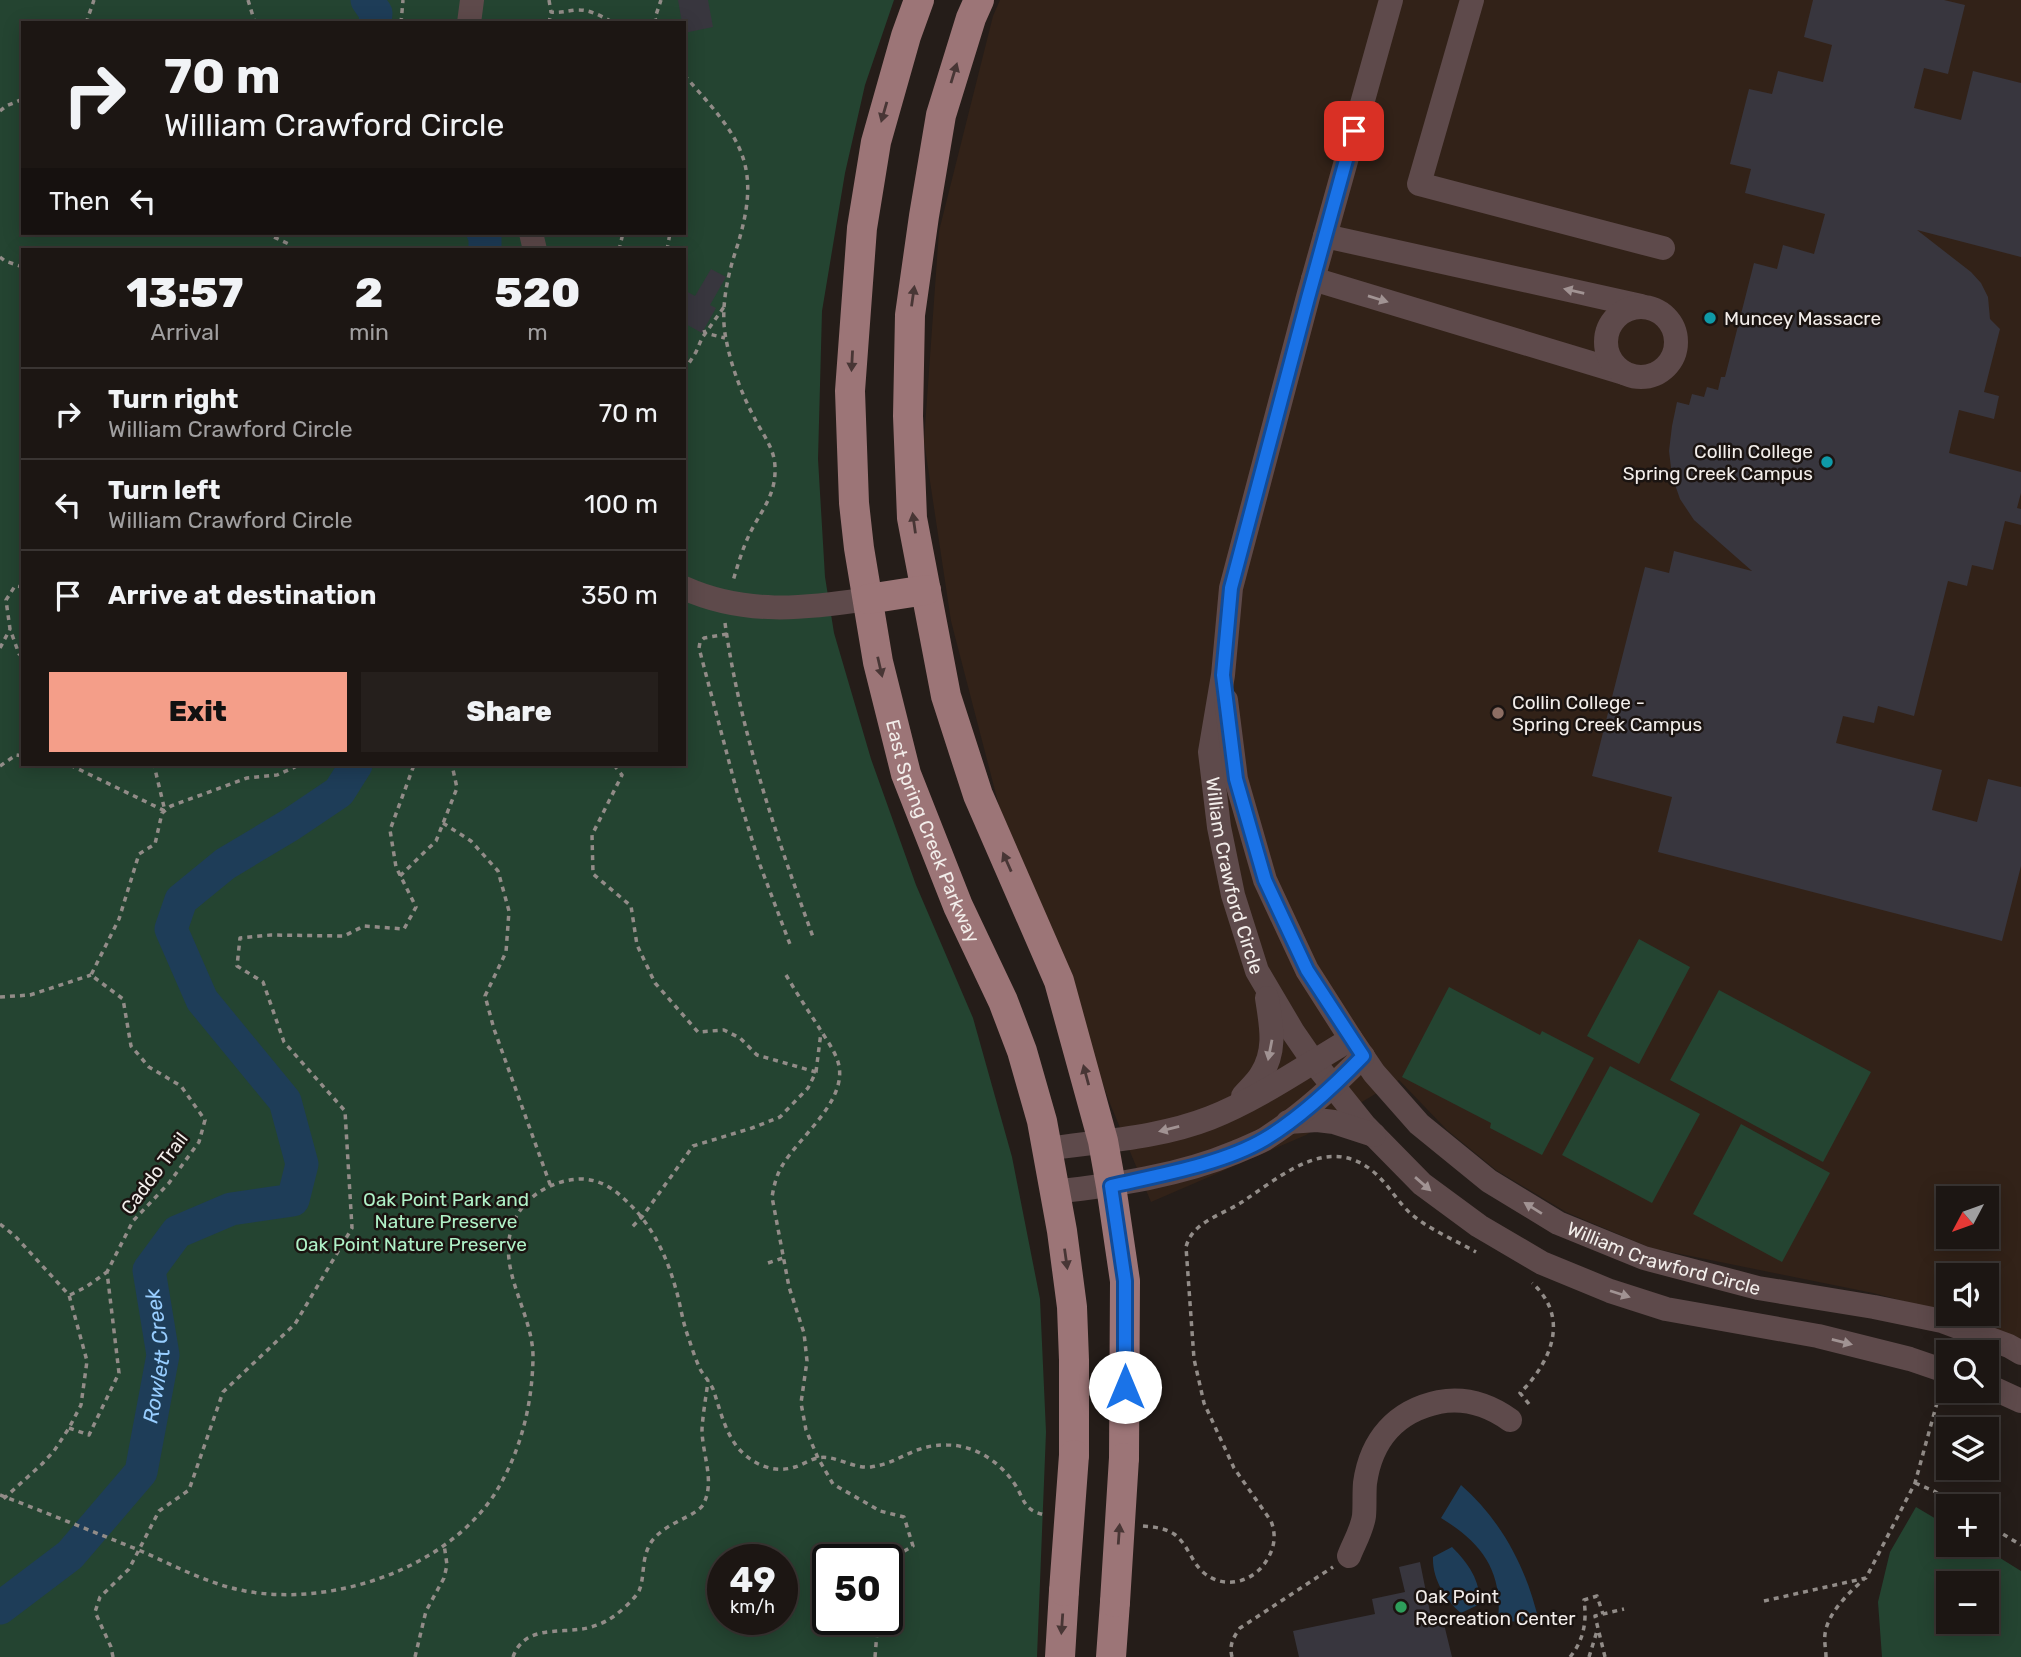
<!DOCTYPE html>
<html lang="en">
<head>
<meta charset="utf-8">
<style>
  body { margin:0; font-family:Rubik,sans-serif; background:#251f1c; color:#f1f3f6; height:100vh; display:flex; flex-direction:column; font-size:26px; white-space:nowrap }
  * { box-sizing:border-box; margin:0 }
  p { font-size:23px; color:#a09fa0 }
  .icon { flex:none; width:38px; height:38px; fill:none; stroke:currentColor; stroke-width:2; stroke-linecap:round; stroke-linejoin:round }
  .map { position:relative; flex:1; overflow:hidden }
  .sheet { position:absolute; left:21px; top:248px; width:665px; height:518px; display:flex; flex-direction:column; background:#1c1613; border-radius:0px; box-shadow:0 4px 18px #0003,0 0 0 2px #3a3533 }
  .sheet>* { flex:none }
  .guide { position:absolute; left:21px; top:21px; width:665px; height:214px; border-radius:0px; box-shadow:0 4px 18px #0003,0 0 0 2px #3a3533; background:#1c1613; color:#f1f3f6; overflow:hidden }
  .needle { width:46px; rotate:229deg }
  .fabs { position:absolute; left:1936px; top:1186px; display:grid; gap:14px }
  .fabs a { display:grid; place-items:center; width:63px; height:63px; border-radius:0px; background:#1c1613; box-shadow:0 4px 18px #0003,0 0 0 2px #3a3533; font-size:35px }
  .speed { position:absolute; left:707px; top:1544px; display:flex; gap:14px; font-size:35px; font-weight:700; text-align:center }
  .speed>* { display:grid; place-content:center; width:91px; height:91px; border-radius:50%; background:#1c1613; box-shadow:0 4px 18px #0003,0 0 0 2px #3a3533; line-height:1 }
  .speed small { font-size:18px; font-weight:400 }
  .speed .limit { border:4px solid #111; border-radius:10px; background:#fff; color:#111 }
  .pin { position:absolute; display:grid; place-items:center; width:60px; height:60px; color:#fff; margin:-30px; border-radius:14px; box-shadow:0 4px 10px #0006 }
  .me { position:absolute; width:77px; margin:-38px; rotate:0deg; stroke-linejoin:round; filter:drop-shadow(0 0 5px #0008) }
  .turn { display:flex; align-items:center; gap:24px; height:147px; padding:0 28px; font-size:32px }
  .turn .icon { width:91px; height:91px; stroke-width:2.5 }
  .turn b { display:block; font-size:49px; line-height:60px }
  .then { display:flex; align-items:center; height:66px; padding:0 28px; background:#0003; gap:14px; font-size:26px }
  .eta { display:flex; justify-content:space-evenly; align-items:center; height:119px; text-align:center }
  .eta b { font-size:42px; font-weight:800; line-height:49px }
  .action { display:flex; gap:14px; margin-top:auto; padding:14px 28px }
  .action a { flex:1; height:80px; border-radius:0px; background:#f49e89; color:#111; font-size:28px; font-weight:800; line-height:80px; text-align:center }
  .action a+a { background:#251f1c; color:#f1f3f6 }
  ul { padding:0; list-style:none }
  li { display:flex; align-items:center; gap:21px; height:91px; padding:0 28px; border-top:2px solid #3a3533 }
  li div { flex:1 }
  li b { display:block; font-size:26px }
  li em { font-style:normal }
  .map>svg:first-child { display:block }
  .education { fill:#322218; fill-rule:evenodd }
  .green { fill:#244431; fill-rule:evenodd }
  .water { fill:#1e3d58 }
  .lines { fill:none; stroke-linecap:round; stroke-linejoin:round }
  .river { stroke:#1e3d58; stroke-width:33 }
  .building { fill:#38363e }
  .path { stroke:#928c88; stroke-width:3.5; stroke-dasharray:5 5; stroke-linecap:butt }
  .minor { stroke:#5e4a4b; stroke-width:24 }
  .major { stroke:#9c7577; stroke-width:30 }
  .major-bridge { stroke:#9c7577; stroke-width:30 }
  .oneway { fill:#483635 }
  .oneway2 { fill:#a19393 }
  .route-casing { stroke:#114b97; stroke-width:18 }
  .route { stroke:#1a73e8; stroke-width:12 }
  .culture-dot { fill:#0f9aa8; stroke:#1b1411; stroke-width:2.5 }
  .education-dot { fill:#8d6e63; stroke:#1b1411; stroke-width:2.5 }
  .leisure-dot { fill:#2e9e5b; stroke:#1b1411; stroke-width:2.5 }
  .labels { text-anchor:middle; stroke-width:5; stroke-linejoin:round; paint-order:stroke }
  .poi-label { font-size:19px; fill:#f2edea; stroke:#1b1411; text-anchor:start }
  .street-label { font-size:19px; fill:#f2edea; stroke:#1b1411 }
  .park-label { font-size:19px; fill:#aff1c7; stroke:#1b1411 }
  .water-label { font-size:21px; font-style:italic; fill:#98ceff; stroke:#1b1411 }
</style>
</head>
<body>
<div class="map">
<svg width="2021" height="1657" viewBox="0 0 2021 1657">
  <rect width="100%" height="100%" fill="#251d19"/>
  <path class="education" d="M 1000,0 L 2021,0 L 2021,1340 L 1954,1314 L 1986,1314 L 1986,1276 L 1948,1276 L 1948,1313 L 1873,1293 L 1651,1248 L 1566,1212 L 1496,1170 L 1447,1130 L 1399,1080 L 1306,1135 L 1151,1202 L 1111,1106 L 999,806 L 951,621 L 924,441 L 939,231 L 993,16 ZM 1948,1199 L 1986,1199 L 1986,1237 L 1948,1237 Z"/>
  <path class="green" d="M 0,0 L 894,0 L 865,85 L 845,173 L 822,311 L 818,459 L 825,577 L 834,633 L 871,759 L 916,885 L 973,1018 L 1012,1157 L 1040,1299 L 1046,1432 L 1037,1657 L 0,1657 ZM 23,23 L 684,23 L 684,233 L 23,233 ZM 23,250 L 684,250 L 684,765 L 23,765 ZM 723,1559 L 782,1559 L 782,1619 L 723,1619 ZM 828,1559 L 887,1559 L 887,1619 L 828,1619 Z
    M 1639,939 L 1690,967 L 1639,1064 L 1587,1036 Z
    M 1449,987 L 1540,1035 L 1542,1031 L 1594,1058 L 1542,1155 L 1490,1128 L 1491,1123 L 1402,1077 Z
    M 1719,990 L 1871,1072 L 1823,1162 L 1670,1080 Z
    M 1610,1066 L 1700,1114 L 1652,1203 L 1562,1155 Z
    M 1741,1124 L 1830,1173 L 1782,1262 L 1693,1214 Z
    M 1916,1507 L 1948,1526 L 1948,1545 L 1979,1545 L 2021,1571 L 2021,1657 L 1882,1657 L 1878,1602 L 1890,1552 ZM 1948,1584 L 1986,1584 L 1986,1622 L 1948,1622 Z"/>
  <path class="water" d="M 1461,1485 C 1502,1521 1527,1569 1539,1622 L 1498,1621 C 1503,1571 1482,1543 1441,1518 Z
    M 1452,1547 C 1469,1564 1480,1580 1480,1604 L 1461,1613 C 1445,1600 1432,1578 1433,1557 Z"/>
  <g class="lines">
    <g class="river">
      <path d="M 367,0 L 376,13 L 375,23"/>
      <path d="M 483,233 L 485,234 L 485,250"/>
      <path id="s1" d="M 0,1608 L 70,1555 L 141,1472 L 163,1355 L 149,1270 L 177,1232 L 231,1209 L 293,1200 L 302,1164 L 285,1101 L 202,1000 L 171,929 L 181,900 L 225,864 L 290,825 L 339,792 L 356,765"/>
    </g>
  </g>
  <path class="building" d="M 678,0 L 708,0 L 713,27 L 684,33 L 684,23 L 682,23 Z
    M 1813,0 L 1944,0 L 1965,5 L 1948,74 L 1924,68 L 1914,108 L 1961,120 L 1973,71 L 2021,83 L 2021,257 L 1917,230 L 1971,272 L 1981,283 L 1988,297 L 1990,319 L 2000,329 L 1984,392 L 1999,396 L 1994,419 L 1959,410 L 1949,453 L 2021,472 L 2021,493 L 2017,508 L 2021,509 L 2021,525 L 2005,521 L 1993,570 L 1972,565 L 1967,586 L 1948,581 L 1914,716 L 1878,706 L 1874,723 L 1843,716 L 1836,743 L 1942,770 L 1932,810 L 1977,822 L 1988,779 L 2021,787 L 2021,866 L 2002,941 L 1658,852 L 1672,797 L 1592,776 L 1645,567 L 1669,573 L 1674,551 L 1752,571 L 1694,520 L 1680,499 L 1672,476 L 1669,451 L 1672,426 L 1677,402 L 1689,405 L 1692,394 L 1704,397 L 1707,387 L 1718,390 L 1721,377 L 1725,377 L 1754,263 L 1777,269 L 1783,245 L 1814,254 L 1825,214 L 1745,193 L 1751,169 L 1730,164 L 1749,89 L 1772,94 L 1778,71 L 1823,82 L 1832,45 L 1804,37 Z
    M 711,269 L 726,277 L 710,305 L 716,308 L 702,333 L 684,323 L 684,290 L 695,296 Z
    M 1420,1562 L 1432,1622 L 1443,1620 L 1452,1657 L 1299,1657 L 1293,1631 L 1375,1614 L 1372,1599 L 1405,1592 L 1399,1567 Z"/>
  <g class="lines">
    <path class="path" d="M 248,0 L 255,23
      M 549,0 L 551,12 C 560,13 566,11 575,10 C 590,9 601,16 614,23
      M 86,23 L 94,0
      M 401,23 L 403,0
      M 549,23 L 551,12
      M 657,23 L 655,18 L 661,0
      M 684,75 C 740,138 764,163 736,250 C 727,277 720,311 726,339 C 731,366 742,395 755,419 C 763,435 775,449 775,468 C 776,494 762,510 751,531 C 743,547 738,564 733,581
      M 0,111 L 6,106 L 23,99
      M 265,233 L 291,245 L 292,250
      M 619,250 L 623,233
      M 667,250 L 670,233
      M 0,257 L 5,261 L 23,267
      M 704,330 L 705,333 L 725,338
      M 684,371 L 696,352 L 702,338 L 724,307
      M 684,445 L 685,445
      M 23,587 L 15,586 L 6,600 L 10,629 L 19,654 L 23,655
      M 725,623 C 740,731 776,835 813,937
      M 727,634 L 704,638 L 700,642 L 699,648 L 737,792 L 760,865 L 791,947
      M 0,648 L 10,629
      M 70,765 L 165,811 L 154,765
      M 614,765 L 622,775 L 592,835 L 593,874 L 631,906 L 637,945 L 655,983 L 698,1032 L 724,1030 L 740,1038 L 757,1055 L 816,1072 L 808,1088 L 780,1117 L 752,1128 L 693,1146 L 642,1217 L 631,1228
      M 0,766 L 16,755 L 23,756
      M 443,823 L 471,841 L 498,871 L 509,911 L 506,952 L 485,996 L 494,1029 L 551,1187
      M 400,876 L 436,841 L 457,788 L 452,765
      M 786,975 C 796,992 807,1009 818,1026 C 824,1036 833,1048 837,1059 C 852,1098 800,1135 782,1166 C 776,1176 774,1186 772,1197 L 789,1287 L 804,1333 L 807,1361 L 801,1403 L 806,1430 L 818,1458 L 833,1484 L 880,1511 L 904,1517 L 913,1546 L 894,1557 L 887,1570
      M 0,997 L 30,995 L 91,975
      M 816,1072 L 821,1032
      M 0,1224 L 15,1236 L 69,1295 L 87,1361 L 81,1405 L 69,1428 L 54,1451 L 42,1464 L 0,1502
      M 768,1263 L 783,1258
      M 70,1295 L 86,1287 L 107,1272
      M 1529,1404 L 1520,1393 C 1552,1361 1570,1317 1532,1283
      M 69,1428 L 89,1435 L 119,1373 L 107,1272 L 133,1221 L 169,1183 L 199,1142 L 205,1120 L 181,1086 L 149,1067 L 131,1046 L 123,999 L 91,975 L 119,919 L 139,854 L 155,844 L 162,813 L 171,806 L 247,778 L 277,775 L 295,767 L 295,765
      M 1915,1483 L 1934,1491 L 1959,1507
      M 0,1495 C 47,1513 94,1532 141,1551 C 175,1566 208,1584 245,1591 C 331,1607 444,1570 494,1495 C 520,1454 532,1407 533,1359 C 534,1314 497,1272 512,1227 C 521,1198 551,1180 580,1179 C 597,1179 610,1186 622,1197 C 652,1223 667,1256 677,1293 C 681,1308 683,1324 689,1339 C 692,1349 696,1360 700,1369 C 704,1376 710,1382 713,1389 C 720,1409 724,1430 738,1448 C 752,1464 773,1474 795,1467 C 802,1465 809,1460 817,1458 C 835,1454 852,1469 871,1467 C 900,1463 914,1444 947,1445 C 974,1445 999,1461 1014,1483 C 1025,1499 1022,1510 1045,1515
      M 1986,1524 L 2021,1545
      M 1143,1526 C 1154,1527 1165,1528 1174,1534 C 1188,1544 1191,1562 1204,1573 C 1226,1591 1256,1581 1268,1558 C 1275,1546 1276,1534 1271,1521 L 1234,1468 L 1204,1403 L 1194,1359 L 1186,1247 C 1192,1222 1222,1215 1242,1202 C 1283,1175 1330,1132 1376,1174 C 1389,1186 1398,1202 1411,1214 C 1430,1230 1455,1240 1476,1252
      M 1764,1601 L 1866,1578 L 1915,1483 L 1940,1392
      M 113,1657 L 111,1647 L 95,1612 L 100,1597 L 129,1569 L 159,1511 L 189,1490 L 223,1392 L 295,1324 L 352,1228 L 345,1111 L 284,1042 L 263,982 L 237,966 L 240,938 L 271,935 L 344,936 L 364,926 L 404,929 L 416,907 L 396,867 L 390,830 L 414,765
      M 415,1657 L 426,1611 L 444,1578 L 447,1565 L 444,1544
      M 513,1657 C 524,1626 556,1633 582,1629 C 590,1628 601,1624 608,1620 C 616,1616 634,1600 639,1591 C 645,1577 641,1560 650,1544 C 663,1522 698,1517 704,1503 C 715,1480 702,1454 702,1429 C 703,1413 706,1397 708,1381
      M 875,1657 L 878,1619
      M 1232,1657 C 1229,1645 1233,1638 1240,1628 L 1333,1567
      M 1570,1657 C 1584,1640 1587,1621 1584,1600 L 1597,1596 L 1603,1614
      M 1589,1657 L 1597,1631
      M 1605,1657 L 1595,1616 L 1624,1609
      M 1826,1657 C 1826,1650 1824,1642 1825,1634 C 1828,1612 1849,1593 1864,1579"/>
    <g class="minor">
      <path id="s2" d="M 1391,0 L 1308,297 L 1231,588 L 1223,675 L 1210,752 L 1219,827 L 1233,895 L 1257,971 L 1293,1032 L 1313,1061 L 1365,1126 L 1422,1184 L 1479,1226 L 1542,1263 L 1610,1291 L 1666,1309 L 1818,1336 L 1910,1359 L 1948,1372"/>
      <path d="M 1472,0 L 1419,184 L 1663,248"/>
      <path d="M 469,23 L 472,0"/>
      <path d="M 531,233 L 535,250"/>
      <path d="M 1325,236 L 1641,306"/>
      <path d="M 1313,279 L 1624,373"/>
      <circle cx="1641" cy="342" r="35"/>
      <path d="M 684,588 C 744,615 804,609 868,599"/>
      <path id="s3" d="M 1226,700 L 1236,779 L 1265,880 L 1307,970 L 1351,1039 L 1374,1073 L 1419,1124 L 1489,1181 L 1558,1223 L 1644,1258 L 1758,1288 L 1874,1307 L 1942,1321 L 2009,1346 L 2021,1353"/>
      <path d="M 1243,1096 C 1249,1089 1257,1082 1261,1075 C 1277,1050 1271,1025 1267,998"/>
      <path d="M 1288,1122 L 1317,1120 L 1334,1122 L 1374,1135"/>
      <path d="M 1047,1149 C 1101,1141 1159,1138 1210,1118 C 1260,1098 1305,1066 1351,1039"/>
      <path d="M 1054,1192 C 1115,1185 1179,1176 1236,1152 C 1245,1148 1256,1144 1265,1139 C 1301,1116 1333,1087 1363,1056"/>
      <path d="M 1986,1385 L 2021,1401"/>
      <path d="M 1349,1556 C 1354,1543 1362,1530 1364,1516 C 1365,1505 1364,1494 1365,1483 C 1371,1440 1396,1411 1439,1402 C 1466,1397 1489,1405 1510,1420"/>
    </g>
    <g class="major">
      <path id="s4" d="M 919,0 L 906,36 L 876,142 L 862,228 L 850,391 L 854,503 L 859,548 L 878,662 L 906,774 L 958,906 L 1003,1001 L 1022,1051 L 1042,1121 L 1062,1231 L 1072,1307 L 1074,1360 L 1074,1455"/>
      <path d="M 979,0 L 971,18 L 941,115 L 924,216 L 910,315 L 908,416 L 912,518 L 946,696 L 978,795 L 1059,981 L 1103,1141 L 1111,1186 L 1125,1281 L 1124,1458"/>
      <path d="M 868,599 L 926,590"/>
      <path d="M 1060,1657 L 1064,1591"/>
      <path d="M 1111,1657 L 1115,1602"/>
    </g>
    <path class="major-bridge" d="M 1064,1591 L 1074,1455
      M 1115,1602 L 1124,1458"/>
  </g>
  <defs><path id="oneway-solid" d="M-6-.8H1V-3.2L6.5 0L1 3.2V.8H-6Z" transform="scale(1.75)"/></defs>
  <g class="oneway">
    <use href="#oneway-solid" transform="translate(954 73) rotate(-73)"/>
    <use href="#oneway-solid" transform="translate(884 112) rotate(106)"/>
    <use href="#oneway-solid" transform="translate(913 296) rotate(-82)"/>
    <use href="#oneway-solid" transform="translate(852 361) rotate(93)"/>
    <use href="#oneway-solid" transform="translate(914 523) rotate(-98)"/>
    <use href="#oneway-solid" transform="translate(880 667) rotate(77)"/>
    <use href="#oneway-solid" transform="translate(1007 862) rotate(-114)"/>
    <use href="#oneway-solid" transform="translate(1086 1075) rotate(-105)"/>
    <use href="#oneway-solid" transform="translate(1066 1259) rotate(82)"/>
    <use href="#oneway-solid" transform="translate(1119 1534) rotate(-86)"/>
    <use href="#oneway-solid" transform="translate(1062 1624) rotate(94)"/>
  </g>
  <g class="oneway2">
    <use href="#oneway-solid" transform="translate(1574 291) rotate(-167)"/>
    <use href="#oneway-solid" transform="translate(1378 299) rotate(17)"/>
    <use href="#oneway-solid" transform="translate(1270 1050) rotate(101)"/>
    <use href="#oneway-solid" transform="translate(1169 1129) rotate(166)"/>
    <use href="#oneway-solid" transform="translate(1423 1184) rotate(41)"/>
    <use href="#oneway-solid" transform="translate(1533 1208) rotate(-148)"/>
    <use href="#oneway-solid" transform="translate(1620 1294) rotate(18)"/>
    <use href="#oneway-solid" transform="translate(1842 1342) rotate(14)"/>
  </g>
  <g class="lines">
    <g class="route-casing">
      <path id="route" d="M 1125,1387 L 1125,1281 L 1111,1186 C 1159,1175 1223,1164 1265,1139 C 1300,1118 1334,1086 1363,1056 L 1307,970 L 1265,880 L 1236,779 L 1223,675 L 1231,588 L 1308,298 L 1354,131"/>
    </g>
    <use href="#route" class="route"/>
  </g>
  <g class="culture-dot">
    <circle cx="1710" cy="318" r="7"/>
    <circle cx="1827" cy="462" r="7"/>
  </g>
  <circle class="education-dot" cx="1498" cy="713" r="7"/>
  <circle class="leisure-dot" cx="1401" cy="1607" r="7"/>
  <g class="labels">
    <g class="poi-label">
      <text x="1724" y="325">Muncey Massacre</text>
      <text x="1813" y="458" text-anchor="end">Collin College<tspan x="1813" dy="22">Spring Creek Campus</tspan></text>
      <text x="1512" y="709">Collin College -<tspan x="1512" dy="22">Spring Creek Campus</tspan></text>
      <text x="1415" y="1603">Oak Point<tspan x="1415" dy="22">Recreation Center</tspan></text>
    </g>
    <g class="street-label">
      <text dy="7" stroke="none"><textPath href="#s4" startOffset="850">East Spring Creek Parkway</textPath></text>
      <text dy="7" stroke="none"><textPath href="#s2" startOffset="901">William Crawford Circle</textPath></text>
      <text transform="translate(154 1173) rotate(-53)" y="7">Caddo Trail</text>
      <text dy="7" stroke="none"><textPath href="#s3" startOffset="758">William Crawford Circle</textPath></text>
    </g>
    <g class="park-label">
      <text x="446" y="1206">Oak Point Park and<tspan x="446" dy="22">Nature Preserve</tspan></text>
      <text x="411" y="1251">Oak Point Nature Preserve</text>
    </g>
    <g class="water-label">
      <text dy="7" stroke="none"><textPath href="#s1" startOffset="315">Rowlett Creek</textPath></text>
    </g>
  </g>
</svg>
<div class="fabs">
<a><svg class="needle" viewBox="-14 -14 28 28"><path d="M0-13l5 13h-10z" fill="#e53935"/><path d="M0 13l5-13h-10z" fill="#a09fa0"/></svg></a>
<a><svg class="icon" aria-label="sound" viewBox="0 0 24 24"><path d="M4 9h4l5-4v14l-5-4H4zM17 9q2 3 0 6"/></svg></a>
<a><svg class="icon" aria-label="search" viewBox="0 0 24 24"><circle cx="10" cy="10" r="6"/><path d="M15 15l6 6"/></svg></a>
<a><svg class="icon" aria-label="layers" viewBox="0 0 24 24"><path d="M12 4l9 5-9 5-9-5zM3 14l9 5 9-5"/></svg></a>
<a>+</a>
<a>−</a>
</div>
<div class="speed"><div>49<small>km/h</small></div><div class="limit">50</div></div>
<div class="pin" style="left:1354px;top:131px;background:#d93025"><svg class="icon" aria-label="arrive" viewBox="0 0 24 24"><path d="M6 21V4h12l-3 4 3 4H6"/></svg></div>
<svg class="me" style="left:1125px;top:1387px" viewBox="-20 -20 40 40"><circle r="19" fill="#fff"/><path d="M0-13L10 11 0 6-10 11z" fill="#1a73e8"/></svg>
<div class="guide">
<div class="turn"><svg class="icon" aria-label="right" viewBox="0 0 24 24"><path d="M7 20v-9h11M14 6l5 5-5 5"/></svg><div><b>70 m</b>William Crawford Circle</div></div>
<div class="then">Then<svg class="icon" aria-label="left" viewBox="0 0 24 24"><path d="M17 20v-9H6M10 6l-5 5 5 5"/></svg></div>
</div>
<section class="sheet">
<div class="eta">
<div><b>13:57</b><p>Arrival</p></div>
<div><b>2</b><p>min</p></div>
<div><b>520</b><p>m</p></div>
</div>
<ul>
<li><svg class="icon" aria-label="right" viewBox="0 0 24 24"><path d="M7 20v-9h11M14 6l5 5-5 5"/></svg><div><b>Turn right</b><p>William Crawford Circle</p></div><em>70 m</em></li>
<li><svg class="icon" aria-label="left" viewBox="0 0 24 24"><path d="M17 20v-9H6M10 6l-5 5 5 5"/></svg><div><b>Turn left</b><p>William Crawford Circle</p></div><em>100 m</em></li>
<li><svg class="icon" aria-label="arrive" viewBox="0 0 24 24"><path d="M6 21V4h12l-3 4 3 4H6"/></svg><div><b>Arrive at destination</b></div><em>350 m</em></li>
</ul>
<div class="action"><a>Exit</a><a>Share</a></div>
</section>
</div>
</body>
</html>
